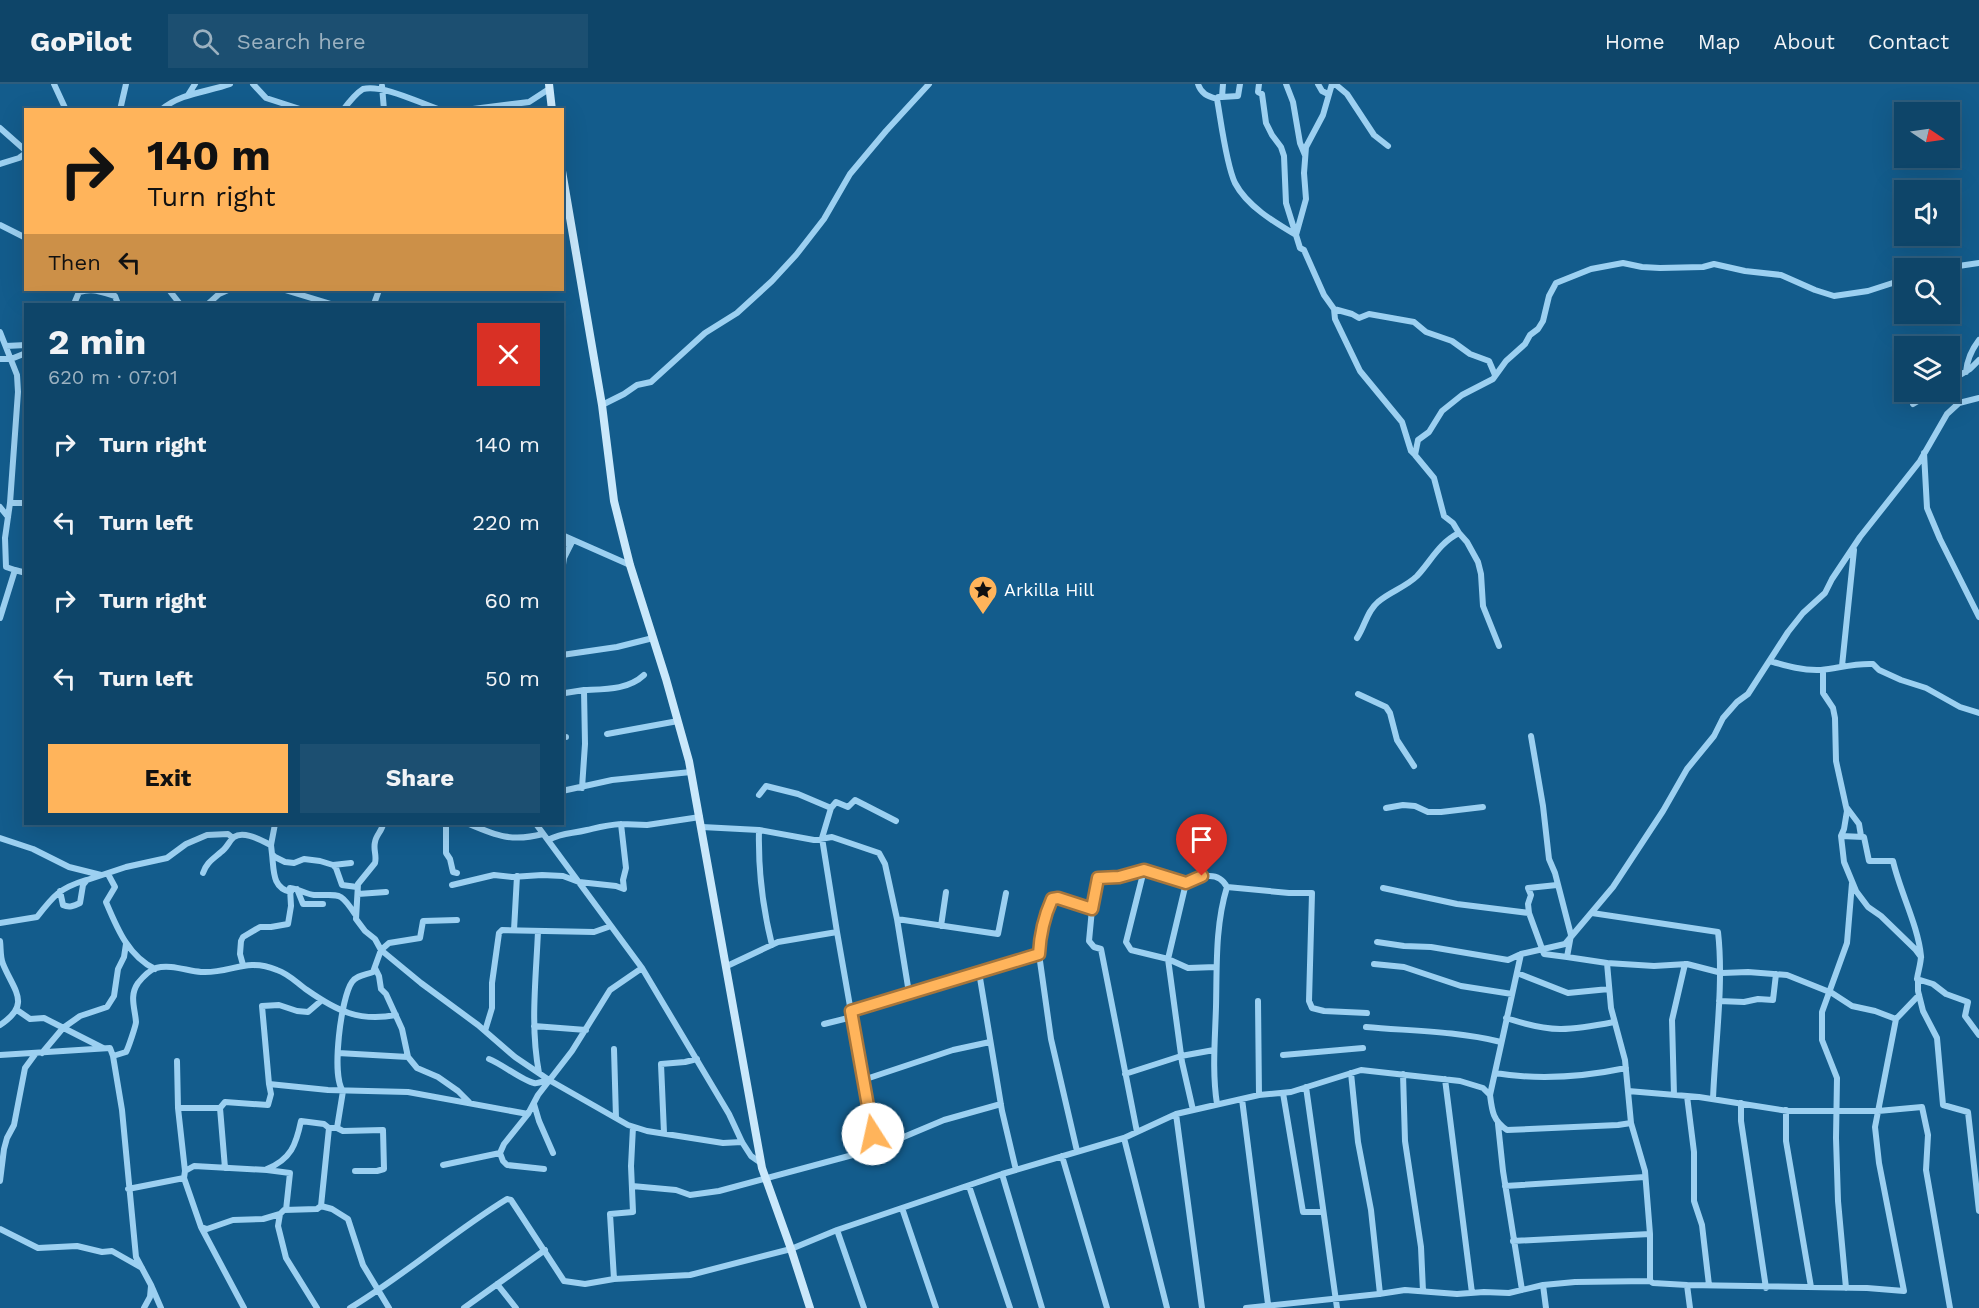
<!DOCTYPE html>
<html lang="en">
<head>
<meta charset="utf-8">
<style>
  body { margin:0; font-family:"Work Sans",sans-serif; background:#1c4f71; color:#f1f3f6; height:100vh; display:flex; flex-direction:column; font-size:22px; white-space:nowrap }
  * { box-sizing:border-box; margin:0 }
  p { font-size:20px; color:#9bb1c0 }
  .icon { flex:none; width:33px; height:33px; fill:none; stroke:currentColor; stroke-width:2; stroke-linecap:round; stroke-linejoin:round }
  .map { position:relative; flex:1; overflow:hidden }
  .sheet { position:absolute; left:24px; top:219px; width:540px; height:522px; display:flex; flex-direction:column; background:#0e4569; border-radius:0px; box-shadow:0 6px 24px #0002,0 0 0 2px #2e5d7d }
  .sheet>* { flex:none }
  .guide { position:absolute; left:24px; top:24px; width:540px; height:183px; border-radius:0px; box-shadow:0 6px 24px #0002,0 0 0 2px #2e5d7d; background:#ffb45b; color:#111; overflow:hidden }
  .needle { width:39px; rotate:103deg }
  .buttons { position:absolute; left:1894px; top:18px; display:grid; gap:12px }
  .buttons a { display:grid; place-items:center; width:66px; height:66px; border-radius:0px; background:#0e4569; box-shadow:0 6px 24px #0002,0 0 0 2px #2e5d7d; font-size:30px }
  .pin { position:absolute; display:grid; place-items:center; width:51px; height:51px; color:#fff; margin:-62px -26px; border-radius:50% 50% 50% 0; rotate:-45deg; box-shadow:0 0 6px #0007 }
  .pin .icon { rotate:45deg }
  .me { position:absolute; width:66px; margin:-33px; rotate:350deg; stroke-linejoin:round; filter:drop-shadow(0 0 4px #0008) }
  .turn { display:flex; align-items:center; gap:21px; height:126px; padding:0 24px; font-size:27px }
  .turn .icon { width:78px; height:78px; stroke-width:2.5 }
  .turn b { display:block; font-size:42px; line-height:51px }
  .then { display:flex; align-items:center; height:57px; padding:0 24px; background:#0003; gap:12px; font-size:22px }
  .round { display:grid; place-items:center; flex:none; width:63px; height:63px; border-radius:0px; background:#1c4f71 }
  .overview { display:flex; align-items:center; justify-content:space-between; height:102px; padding:0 24px }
  h1 { font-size:36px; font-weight:700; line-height:45px }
  .action { display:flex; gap:12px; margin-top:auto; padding:12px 24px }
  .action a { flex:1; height:69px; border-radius:0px; background:#ffb45b; color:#111; font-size:24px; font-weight:700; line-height:69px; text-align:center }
  .action a+a { background:#1c4f71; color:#f1f3f6 }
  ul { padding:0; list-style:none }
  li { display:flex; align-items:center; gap:18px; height:78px; padding:0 24px }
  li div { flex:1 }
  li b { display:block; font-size:22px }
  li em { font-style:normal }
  header { display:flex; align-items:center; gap:36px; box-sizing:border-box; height:84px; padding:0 30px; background:#0e4569; border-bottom:2px solid #2e5d7d }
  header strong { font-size:28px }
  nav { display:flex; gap:33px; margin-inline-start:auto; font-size:21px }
  .search { width:420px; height:54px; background:#1c4f71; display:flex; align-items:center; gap:15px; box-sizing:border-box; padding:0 21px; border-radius:0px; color:#9bb1c0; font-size:22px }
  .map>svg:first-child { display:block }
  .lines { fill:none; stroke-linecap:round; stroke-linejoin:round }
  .street { stroke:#9cd0f1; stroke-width:6 }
  .secondary { stroke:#cae8fb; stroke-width:8 }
  .route-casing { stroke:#a6753b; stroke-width:15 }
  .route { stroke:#ffb45b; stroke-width:10 }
  .labels { text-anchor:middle; stroke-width:6; stroke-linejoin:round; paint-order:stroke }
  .poi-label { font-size:18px; fill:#fff; stroke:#135c8c; text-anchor:start }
</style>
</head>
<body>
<header>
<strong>GoPilot</strong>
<div class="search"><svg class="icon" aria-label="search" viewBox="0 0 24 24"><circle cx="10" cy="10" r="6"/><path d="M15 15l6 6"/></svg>Search here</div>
<nav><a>Home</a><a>Map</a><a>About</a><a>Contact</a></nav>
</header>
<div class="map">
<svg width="1979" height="1224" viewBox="0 0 1979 1224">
  <rect width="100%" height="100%" fill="#135c8c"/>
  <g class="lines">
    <path class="street" d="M 54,0 L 66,26
      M 253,0 L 266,14 L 303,26
      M 1198,0 C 1201,10 1208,12 1217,15
      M 1223,0 L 1222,13 L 1218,13 L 1217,15 C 1221,37 1226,80 1235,99 C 1247,122 1274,138 1296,151 L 1286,119 L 1284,72 L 1281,63 L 1272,51 L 1266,39 L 1262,10 L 1258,8 L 1259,0
      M 1286,0 L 1293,18 L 1300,59 L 1305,71
      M 1318,0 L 1322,7 L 1328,10
      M 1332,0 L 1323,31 L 1306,63 L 1304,89 L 1306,115 L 1296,151 L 1300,164 L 1304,166 L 1324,211 L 1334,225 L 1352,230 L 1359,234 L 1369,230 L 1414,238 L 1426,248 L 1452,257 L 1470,270 L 1489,277 L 1495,291
      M 1335,0 L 1347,10 L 1374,51 L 1388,62
      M 382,2 L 384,26
      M 188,11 L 195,0
      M 1222,13 L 1238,12 L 1240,0
      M 120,26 L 126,0
      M 161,26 C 180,9 208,8 230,0
      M 343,26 C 349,18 355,10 363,5 C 383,0 422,20 441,26
      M 465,26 L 529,18 L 549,5
      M 0,44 L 26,67
      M 0,80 L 19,74 L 26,69
      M 0,141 L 26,154
      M 1945,184 L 1979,179
      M 169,206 L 180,220
      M 285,206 L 331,220
      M 74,220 L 79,208 C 95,204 100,208 115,212 L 118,220
      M 208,220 L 219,210 L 228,206
      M 374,220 L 379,206
      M 1334,225 L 1335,235 L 1360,287 L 1402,338 L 1411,367 L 1415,371
      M 0,248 L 17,291 L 18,308 L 10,419 L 5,454 L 6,483 L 15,486 L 0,534
      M 6,262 L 26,261
      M 0,275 L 11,275 L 26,269
      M 1966,288 C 1967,276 1972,265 1979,256
      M 1950,297 L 1970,285 L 1979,276
      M 1913,320 L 1933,308
      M 602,321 L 624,310 L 637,301 L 651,298 L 705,249 L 737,229 L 772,197 L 796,171 L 824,135 L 850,90 L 886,47 L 929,0
      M 1924,369 L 1927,424 L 1940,455 L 1979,533
      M 10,419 L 26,419
      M 0,423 L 8,433
      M 562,451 L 630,481
      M 562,461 L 573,456 L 564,474 L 562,487
      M 15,486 L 26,489
      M 1357,554 C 1365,542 1367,527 1378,518 C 1389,508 1406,503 1417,492 C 1431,477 1439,459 1459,449
      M 1499,562 L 1483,522 L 1481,490 L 1478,478 L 1467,458 L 1459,449 L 1453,439 L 1444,432 L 1434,394 L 1415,371 L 1418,356 L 1429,348 L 1442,327 L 1462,311 L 1493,295 L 1506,277 L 1525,260 L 1530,251 L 1538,245 L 1543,237 L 1549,212 L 1556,199 L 1591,185 L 1623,179 L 1642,183 L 1660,184 L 1703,183 L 1714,180 L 1745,187 L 1781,191 L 1815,206 L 1834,212 L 1868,207 L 1905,195
      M 562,571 L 617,563 L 653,554
      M 1770,577 C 1787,582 1804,587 1821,586 C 1839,584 1855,579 1873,580 L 1879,586 L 1901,596 L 1926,604 L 1960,623 L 1979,629
      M 1842,582 L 1854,466
      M 1823,586 L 1823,609 L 1833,624 L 1835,634 L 1836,677 L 1847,727 L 1844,745 L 1841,752 L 1844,778 L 1856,807 L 1868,823 L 1881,832 L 1915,865 L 1921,873
      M 584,606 C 605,605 628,606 644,591
      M 1358,610 L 1386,623 L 1390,629 L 1397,656 L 1414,682
      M 562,612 L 565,609 L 584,606 L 585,660 L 582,704
      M 607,650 L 678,637
      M 1531,652 L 1543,722 L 1549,775 L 1555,789 L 1571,851 L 1567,873 L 1607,879 L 1611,924 L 1625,976 L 1631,1039
      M 562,653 L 566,653
      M 562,707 L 612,696 L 691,688
      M 759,711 L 766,702 L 798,710 L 831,724 L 822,754 L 837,848
      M 831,724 L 836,718 L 848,723 L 855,716 L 896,737
      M 1386,724 L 1403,721 L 1415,722 L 1428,728 L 1441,728 L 1483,723
      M 1847,724 L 1859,740 L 1861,752
      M 275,740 L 271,761 L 272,770 L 275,773 L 285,778 L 294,779 L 304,775 L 320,777 L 333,781 L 336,784 L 342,801 L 357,803
      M 383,740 C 382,747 376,751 375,758 C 373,766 377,771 375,779 L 358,800 L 356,835 L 365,847 L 375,855 L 381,866 L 421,899 L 478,941 L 515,973 L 549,996 L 628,1041 L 647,1047 L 723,1059 L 742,1058
      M 446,740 L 446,769 L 450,775 L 453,788 L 457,789
      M 469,740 C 497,752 512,758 543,750
      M 536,740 L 642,884 L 729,1030 L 742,1058 L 751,1072 L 761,1079
      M 702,743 L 759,746 L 814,756 L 832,753 L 879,769 L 885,780 L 897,835 L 909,909
      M 759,746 C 758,787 762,821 772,861
      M 1841,752 L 1864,753 L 1869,777 L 1893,777 C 1900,808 1918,841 1921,872 C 1921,879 1918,888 1917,895 L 1933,900 L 1946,910 L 1968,918 L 1965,932 L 1979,951
      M 0,754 L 33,765 L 69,783 L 101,791
      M 548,756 C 563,748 571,750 587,746 C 600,743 607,741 621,740
      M 272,770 C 274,787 272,804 291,808
      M 333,781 L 351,779
      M 1144,786 L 1126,858 L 1131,866 L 1168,875 L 1182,978 L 1193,1026
      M 203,789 C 206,779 213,775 221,768 C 227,764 229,757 234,753 C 244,746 262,757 271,761
      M 108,790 L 115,803 L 106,818 C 117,844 128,872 155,885
      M 1186,799 C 1201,792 1218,786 1227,803
      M 452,801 L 494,791 L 512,793 L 542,791 L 563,792 L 579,798 L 616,802 L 624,805 L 623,796 L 626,784 L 621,740 L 647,741 L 700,733
      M 1557,801 L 1528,804 L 1531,811 L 1528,820 L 1529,829 L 1544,870 L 1567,873
      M 1383,804 L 1457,820 L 1529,829
      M 297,805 L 303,820 L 323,820
      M 60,807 L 63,821 C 69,824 74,822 80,819 L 83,801 L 87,796 L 126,783 L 167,774 L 186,760 L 207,751 L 228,750 L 233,754
      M 358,810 L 386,808
      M 1092,825 L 1098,794 L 1119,793 L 1144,786 L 1186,799 L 1168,875 L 1188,884 L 1216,883
      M 1592,829 L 1718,848 C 1724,900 1715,962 1713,1015
      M 897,835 L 998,850 L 1006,809
      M 0,839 L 37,833 C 54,811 60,804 86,796
      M 941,842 L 946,808
      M 514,846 L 517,792
      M 538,847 C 536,895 530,942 539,989
      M 0,857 C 1,864 0,873 3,880 C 14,907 32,920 0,941
      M 1377,858 L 1404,862 L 1431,863 L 1508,876 L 1521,870 L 1565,860 L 1613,803 L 1663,727 L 1687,685 L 1714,652 L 1723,634 L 1737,618 L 1748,610 L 1788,548 L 1803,529 L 1825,509 L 1832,495 L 1860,453 L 1920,377 L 1947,330 L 1959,319 L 1979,314
      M 1039,870 C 1040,850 1044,833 1052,815 L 1058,814 L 1092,825 L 1089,857 L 1094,863 L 1101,865 L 1137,1048
      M 1607,879 L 1654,882 L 1687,880 L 1722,889 L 1748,888 L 1787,891 L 1832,909 L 1852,922 L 1875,927 L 1896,935
      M 1374,880 L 1404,883 L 1461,902 L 1512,910
      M 243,881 L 240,870 L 241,857 L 243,853 L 260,843 L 271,843 L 288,840 L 291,822 L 290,804 C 299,805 306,810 314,811 C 340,812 339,806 355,830
      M 727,882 L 778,858 L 837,848 L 875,1065
      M 375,884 L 379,892 L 381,905 L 386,910 L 402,945 L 408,973 L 417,984 L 438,993 L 458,1007 L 469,1018
      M 979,888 L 1002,1027 L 1016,1086
      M 1517,889 L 1568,909 L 1609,905
      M 1918,895 L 1918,907 L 1923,927 L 1937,954 L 1943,1021 L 1968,1028 L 1979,1127
      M 322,916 L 308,928 L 297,927 L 279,921 L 262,922 L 269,1000 L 328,1006 L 408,1008 L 528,1030
      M 1258,917 L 1259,1011
      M 1719,917 L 1744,918 L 1758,915 L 1773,916 L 1776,890
      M 17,926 L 30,935 L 44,934 L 103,964
      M 851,927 L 1039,870 L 1051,955 L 1077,1067
      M 1506,934 C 1552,949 1568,947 1614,938
      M 824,940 L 852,933
      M 534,942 L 586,946
      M 1366,943 C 1411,947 1456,947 1501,958
      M 485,947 L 492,924 L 492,899 L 499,849 L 502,846 L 594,848 L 611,842
      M 614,965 L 616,1034
      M 42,969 L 63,944 L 80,932 L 107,923 L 114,912 L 118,885 L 124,873 L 126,860
      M 338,969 L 408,973
      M 0,971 L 110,964 L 113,972 L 126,968 C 128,965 136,941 136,938 C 135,924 129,912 138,899 C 142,894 150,886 156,884 C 171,880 187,887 201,888 C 231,890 245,873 277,886 C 289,890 297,899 307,906 C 337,927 359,938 396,931
      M 1283,971 L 1363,964
      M 113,972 L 122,1026 L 136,1173 L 151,1201 L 161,1224
      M 489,975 C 502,980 523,997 534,999 C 538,1000 544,997 548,996
      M 177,977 L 178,1024
      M 1351,989 L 1358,1058 L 1371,1126 L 1380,1210
      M 1495,989 C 1537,996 1583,993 1626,984
      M 1125,990 L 1181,972 L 1214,966
      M 1403,990 L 1405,1057 L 1421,1163 L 1423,1207
      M 1445,995 L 1472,1209
      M 863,996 L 953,966 L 990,958
      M 1306,1003 L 1337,1224
      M 1628,1007 L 1699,1013 L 1788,1027 L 1878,1027 L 1922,1023 L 1928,1051 L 1926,1086 L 1950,1224
      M 1283,1009 L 1303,1128 L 1323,1128
      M 1490,1011 L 1521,870
      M 1674,1011 L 1672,936 L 1685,880
      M 1687,1012 L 1694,1068 L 1694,1117 L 1702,1141 L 1709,1201
      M 1242,1015 L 1268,1220
      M 1741,1019 L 1741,1037 L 1766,1204
      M 534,1020 L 539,1037 L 553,1069
      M 1217,1020 C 1212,988 1215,956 1216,923 C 1217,883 1215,842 1227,803 L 1289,809 L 1312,809 L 1309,917 L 1312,924 L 1324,927 L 1367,929
      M 1786,1026 L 1786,1057 L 1811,1203
      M 1176,1030 L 1202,1224
      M 1498,1040 L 1503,1087 L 1522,1206
      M 337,1044 L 343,1047 L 383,1046 L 384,1085 L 377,1087 L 355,1087
      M 664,1049 L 661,980 L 685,978 L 697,975
      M 1124,1054 L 1167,1224
      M 500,1069 L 503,1077 L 507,1081 L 544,1085
      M 1062,1072 L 1107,1224
      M 443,1081 L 500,1069 L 504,1060 L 528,1030 L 538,1011 L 572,967 L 610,906 L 642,884
      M 225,1084 L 220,1024 L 225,1018 L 268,1021 L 271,1010 L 269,1000
      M 267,1085 C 291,1075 296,1061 301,1037 L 324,1040 L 329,1044
      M 185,1087 L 178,1024 L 220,1024
      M 1002,1090 L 1042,1224
      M 184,1094 L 185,1087 L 194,1082 L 267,1086 L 290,1089 L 286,1126
      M 0,1097 L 4,1065 L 7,1054 L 14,1041 L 25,984 L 36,969
      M 632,1102 L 676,1106 L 690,1111 L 719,1107 L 875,1065 L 944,1036 L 1001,1020
      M 969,1102 L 1010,1224
      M 1505,1102 L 1645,1093
      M 128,1105 L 184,1094 L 201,1143 L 244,1224
      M 902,1124 L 936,1224
      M 201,1143 L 207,1145 L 233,1136 L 263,1135 L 280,1130
      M 0,1145 L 38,1164 L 77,1162 L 102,1168 L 112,1167 L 142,1184
      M 837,1146 L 864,1224
      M 1513,1157 L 1650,1150
      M 614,1195 L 610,1130 L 633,1128 L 631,1082 L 633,1043
      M 497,1200 L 516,1224
      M 1543,1201 L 1546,1224
      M 1687,1201 L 1867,1204 L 1904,1207 L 1879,1079 L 1875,1043 L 1896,935 L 1919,911
      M 1846,1204 L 1838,1117 L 1836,1054 L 1837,994 L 1822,956 L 1822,928 L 1847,859 L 1852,799
      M 144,1224 L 150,1213 L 151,1202
      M 317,1224 L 286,1174 L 278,1142 L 280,1130 L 284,1126 L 317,1125 L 321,1122
      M 350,1224 C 405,1191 453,1148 507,1115 L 511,1116 L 564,1197 L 585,1200 L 614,1195 L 690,1191 L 791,1165 L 837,1146 L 1002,1090 L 1124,1054 L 1176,1030 L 1259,1011 L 1291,1008 L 1361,986 L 1460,997 L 1483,1004 L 1490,1011 C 1492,1027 1493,1037 1507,1046 L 1618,1041 L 1631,1039 L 1645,1087 L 1650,1150 L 1650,1197 L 1653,1199 L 1687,1201 L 1690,1224
      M 389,1224 L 363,1181 L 348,1135 L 332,1125 L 321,1122 L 329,1044 L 337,1044 L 343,1007 C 331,992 341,913 352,898 C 357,891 366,891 373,888 L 381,866 L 389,859 L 420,854 L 423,837 L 457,836
      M 464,1224 L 545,1166
      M 1246,1224 L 1379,1210 L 1405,1206 L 1457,1210 L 1484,1208 L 1509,1209 L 1543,1201 L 1575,1198 L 1650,1197"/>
    <path class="secondary" d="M 549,0 L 552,26
      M 562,87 L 602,321 L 614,417 L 630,481 L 666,595 L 689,677 L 762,1084 L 791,1165 L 810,1224"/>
  </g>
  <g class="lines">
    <g class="route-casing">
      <path id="route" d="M 873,1050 L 851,927 L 1039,870 C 1040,850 1044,833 1052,815 L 1058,814 L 1092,825 L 1098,794 L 1119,793 L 1144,786 L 1186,799 L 1202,792"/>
    </g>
    <use href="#route" class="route"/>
  </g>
  <defs>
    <g id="sight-pin" transform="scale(1.5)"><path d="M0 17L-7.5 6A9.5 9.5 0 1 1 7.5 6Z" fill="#ffb45b" stroke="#135c8c"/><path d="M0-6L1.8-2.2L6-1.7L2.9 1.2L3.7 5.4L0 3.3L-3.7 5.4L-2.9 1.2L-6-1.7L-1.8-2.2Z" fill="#111"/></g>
  </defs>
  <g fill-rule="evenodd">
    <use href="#sight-pin" x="983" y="506"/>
  </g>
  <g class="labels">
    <g class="poi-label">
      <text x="1004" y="512">Arkilla Hill</text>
    </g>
  </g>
</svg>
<div class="buttons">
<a><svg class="needle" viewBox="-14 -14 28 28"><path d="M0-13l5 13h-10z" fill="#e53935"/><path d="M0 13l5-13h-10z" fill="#9bb1c0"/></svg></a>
<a><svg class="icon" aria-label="sound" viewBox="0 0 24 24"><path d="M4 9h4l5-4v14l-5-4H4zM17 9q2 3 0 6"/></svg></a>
<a><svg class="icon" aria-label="search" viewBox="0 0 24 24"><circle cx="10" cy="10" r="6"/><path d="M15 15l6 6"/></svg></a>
<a><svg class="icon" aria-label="layers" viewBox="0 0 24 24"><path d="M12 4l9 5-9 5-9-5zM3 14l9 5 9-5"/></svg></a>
</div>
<div class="pin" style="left:1202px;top:792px;background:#d93025"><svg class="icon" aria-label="arrive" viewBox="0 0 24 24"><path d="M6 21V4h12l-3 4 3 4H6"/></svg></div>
<svg class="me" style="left:873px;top:1050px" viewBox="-20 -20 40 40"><circle r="19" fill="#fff"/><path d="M0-13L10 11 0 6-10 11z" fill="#ffb45b"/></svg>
<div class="guide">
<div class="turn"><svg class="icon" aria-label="right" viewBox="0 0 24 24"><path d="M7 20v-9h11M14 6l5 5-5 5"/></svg><div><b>140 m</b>Turn right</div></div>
<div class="then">Then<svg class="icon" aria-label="left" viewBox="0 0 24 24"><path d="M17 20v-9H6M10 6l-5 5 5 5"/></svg></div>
</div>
<section class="sheet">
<div class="overview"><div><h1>2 min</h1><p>620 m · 07:01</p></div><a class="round" style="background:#d93025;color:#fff"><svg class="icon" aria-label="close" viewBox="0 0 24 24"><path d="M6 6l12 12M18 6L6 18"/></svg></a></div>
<ul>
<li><svg class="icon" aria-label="right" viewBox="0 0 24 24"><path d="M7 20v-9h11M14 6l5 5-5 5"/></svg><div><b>Turn right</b></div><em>140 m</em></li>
<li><svg class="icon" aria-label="left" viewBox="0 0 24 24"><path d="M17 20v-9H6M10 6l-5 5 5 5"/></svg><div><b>Turn left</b></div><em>220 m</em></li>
<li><svg class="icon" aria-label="right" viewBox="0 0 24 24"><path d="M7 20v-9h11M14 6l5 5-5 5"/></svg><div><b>Turn right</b></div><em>60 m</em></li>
<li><svg class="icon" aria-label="left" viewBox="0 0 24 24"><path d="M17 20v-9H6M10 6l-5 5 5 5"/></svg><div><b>Turn left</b></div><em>50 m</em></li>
</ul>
<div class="action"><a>Exit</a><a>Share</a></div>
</section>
</div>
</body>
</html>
